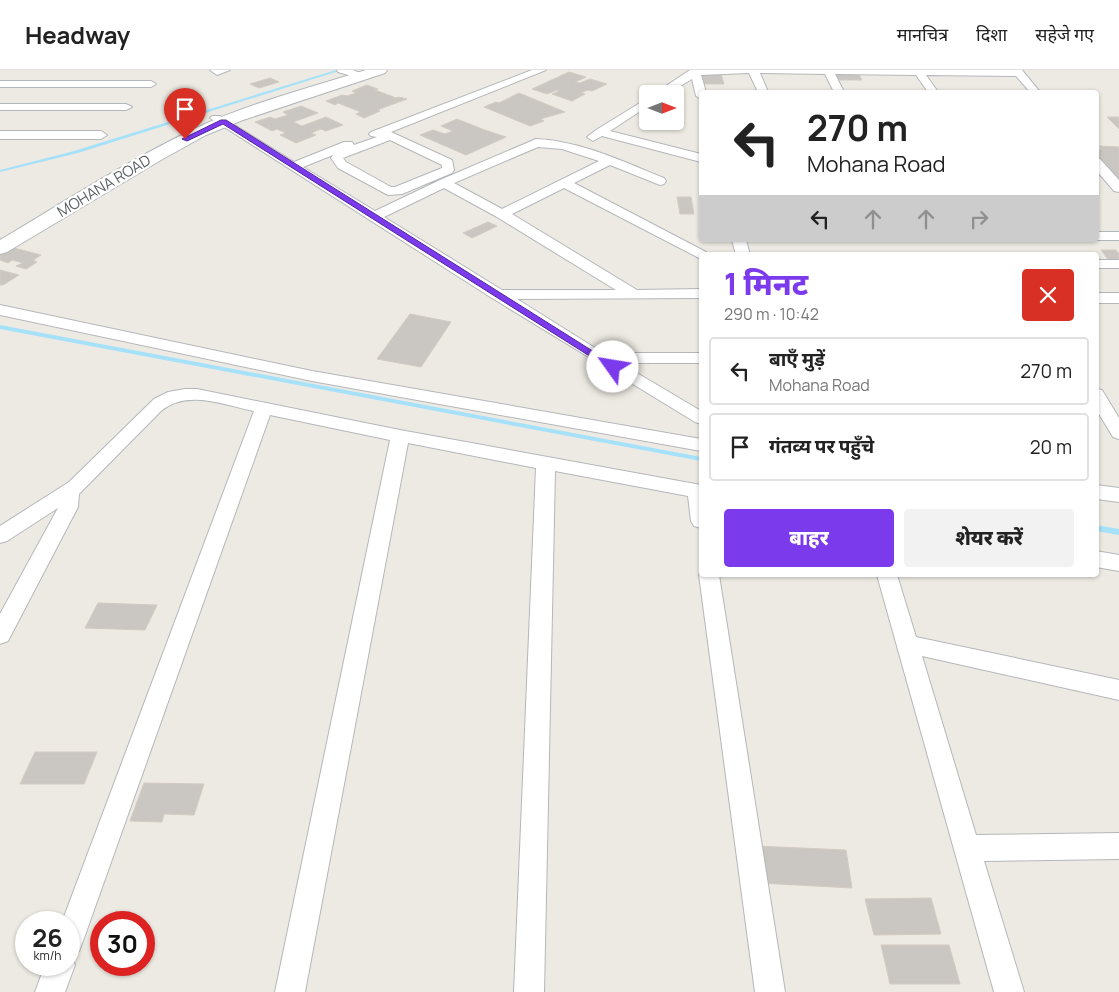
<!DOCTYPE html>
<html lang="hi">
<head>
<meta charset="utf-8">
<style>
  body { margin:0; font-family:Manrope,"Noto Sans Devanagari",sans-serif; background:#f2f2f2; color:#222; height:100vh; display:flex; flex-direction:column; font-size:19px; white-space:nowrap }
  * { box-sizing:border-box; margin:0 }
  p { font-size:16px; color:#767676 }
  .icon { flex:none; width:28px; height:28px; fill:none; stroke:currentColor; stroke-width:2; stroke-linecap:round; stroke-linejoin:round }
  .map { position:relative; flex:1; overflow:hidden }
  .details { position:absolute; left:699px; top:182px; width:400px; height:325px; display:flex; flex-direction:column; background:#fff; border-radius:5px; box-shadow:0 1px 4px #0004 }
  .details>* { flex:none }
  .hud { position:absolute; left:699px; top:20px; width:400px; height:152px; border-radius:5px; box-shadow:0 1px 4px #0004; background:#fff; color:#222; overflow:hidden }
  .needle { width:32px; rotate:90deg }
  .tools { position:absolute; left:639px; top:15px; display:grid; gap:10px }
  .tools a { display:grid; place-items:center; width:45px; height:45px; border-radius:5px; background:#fff; box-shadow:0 1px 4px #0004; font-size:25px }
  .speed { position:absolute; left:15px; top:841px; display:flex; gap:10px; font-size:25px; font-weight:700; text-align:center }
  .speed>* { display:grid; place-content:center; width:65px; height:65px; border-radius:50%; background:#fff; box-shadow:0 1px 4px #0004; line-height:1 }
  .speed small { font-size:12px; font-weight:400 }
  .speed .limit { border:8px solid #d22; background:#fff; color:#111 }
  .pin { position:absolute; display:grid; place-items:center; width:42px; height:42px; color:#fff; margin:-51px -21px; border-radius:50% 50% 50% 0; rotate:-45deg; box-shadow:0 0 5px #0007 }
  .pin .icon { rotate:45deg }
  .me { position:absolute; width:55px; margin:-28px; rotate:302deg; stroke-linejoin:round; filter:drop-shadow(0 0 4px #0008) }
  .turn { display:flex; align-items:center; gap:18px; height:105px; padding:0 25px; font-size:22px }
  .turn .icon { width:65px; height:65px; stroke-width:2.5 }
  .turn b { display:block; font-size:35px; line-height:42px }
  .lanes { display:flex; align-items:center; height:48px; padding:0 25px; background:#0003; justify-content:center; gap:25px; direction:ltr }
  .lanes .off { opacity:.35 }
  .round { display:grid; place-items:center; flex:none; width:52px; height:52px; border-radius:5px; background:#f2f2f2 }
  .overview { display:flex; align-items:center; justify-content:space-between; height:85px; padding:0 25px }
  h1 { font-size:30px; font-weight:800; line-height:38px; color:#7c3aed }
  .button { display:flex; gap:10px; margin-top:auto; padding:10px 25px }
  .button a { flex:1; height:58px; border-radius:5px; background:#7c3aed; color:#fff; font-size:20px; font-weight:800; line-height:58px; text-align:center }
  .button a+a { background:#f2f2f2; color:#222 }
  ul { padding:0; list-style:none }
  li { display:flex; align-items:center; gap:15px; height:68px; margin:0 10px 8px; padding:0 15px; border:2px solid #e0e0e0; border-radius:5px }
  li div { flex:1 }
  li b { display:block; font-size:19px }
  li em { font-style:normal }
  header { display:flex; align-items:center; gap:30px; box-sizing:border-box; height:70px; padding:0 25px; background:#fff; border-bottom:1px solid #e0e0e0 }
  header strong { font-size:24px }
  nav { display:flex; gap:28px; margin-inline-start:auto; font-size:18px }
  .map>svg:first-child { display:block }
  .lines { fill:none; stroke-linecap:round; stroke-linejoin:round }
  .stream { fill:#a6e1fa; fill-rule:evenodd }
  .building { fill:#cac7c2; stroke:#d2cbc2 }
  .street-casing { stroke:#b4b7ba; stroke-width:2 }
  .secondary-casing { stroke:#b2b7ba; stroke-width:2 }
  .street { fill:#fff; fill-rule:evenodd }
  .secondary { fill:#fff; fill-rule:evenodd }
  .route { fill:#7c3aed; stroke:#51269a }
  .labels { text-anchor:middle; stroke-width:4.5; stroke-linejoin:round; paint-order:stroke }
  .far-street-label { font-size:15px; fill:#5b6063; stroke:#fff }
</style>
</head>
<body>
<header>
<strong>Headway</strong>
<nav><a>मानचित्र</a><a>दिशा</a><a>सहेजे गए</a></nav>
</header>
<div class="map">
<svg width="1119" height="922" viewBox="0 0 1119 922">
  <rect width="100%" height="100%" fill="#edeae3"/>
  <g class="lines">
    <path class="stream" d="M 336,0 L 342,0 L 78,83 L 0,102 L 0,100 L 74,81 Z
      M 0,255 L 701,387 L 701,391 L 0,259 Z
      M 1096,455 L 1119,459 L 1119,465 L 1096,461 Z"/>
  </g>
  <path class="building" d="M 569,2 L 586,7 L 575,12 L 580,13 L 590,9 L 607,14 L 592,21 L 587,20 L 581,23 L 585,24 L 572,31 L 552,24 L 559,21 L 557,20 L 547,24 L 532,19 Z
    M 834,3 L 858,3 L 862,10 L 837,10 Z
    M 696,4 L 721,4 L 724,14 L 699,14 Z
    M 270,8 L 279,12 L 259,18 L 250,14 Z
    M 367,15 L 378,19 L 375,20 L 396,28 L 399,27 L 407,29 L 377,40 L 380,41 L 364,48 L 356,44 L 361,42 L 338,33 L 335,35 L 326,31 L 342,25 L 347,26 L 356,23 L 352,21 Z
    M 519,23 L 565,42 L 540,49 L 544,51 L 530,56 L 484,37 L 496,32 L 499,33 Z
    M 301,36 L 318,43 L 293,52 L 302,56 L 326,47 L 343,55 L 326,61 L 321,59 L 311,63 L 316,65 L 296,73 L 280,65 L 286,63 L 277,59 L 272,61 L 255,52 L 270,47 L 275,49 L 288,45 L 283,42 Z
    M 1107,47 L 1119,47 L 1119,59 Z
    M 457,49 L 482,59 L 506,67 L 466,85 L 420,65 L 433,60 L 445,64 L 453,61 L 441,56 Z
    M 1099,76 L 1119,77 L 1119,114 L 1096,88 L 1096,79 L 1102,79 Z
    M 677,127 L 691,127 L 694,144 L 680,144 Z
    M 488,152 L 497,156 L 472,168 L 463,163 Z
    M 10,177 L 41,185 L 33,190 L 37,192 L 26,199 L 16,196 L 23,193 L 12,190 L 8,193 L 0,190 L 0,183 Z
    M 1101,180 L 1116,180 L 1119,184 L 1119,192 L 1110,192 Z
    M 0,200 L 19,205 L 3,215 L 0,215 Z
    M 410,244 L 451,252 L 421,297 L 377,289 Z
    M 98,533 L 157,535 L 145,560 L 85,558 Z
    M 35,682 L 97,682 L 84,714 L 20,714 Z
    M 144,713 L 204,714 L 194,745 L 164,744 L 162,752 L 130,751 Z
    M 755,776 L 846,780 L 852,818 L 759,813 Z
    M 931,828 L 941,864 L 874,865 L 865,829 Z
    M 881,875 L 949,875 L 960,914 L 890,914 Z"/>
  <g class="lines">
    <g class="street-casing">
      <path id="street" d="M 210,0 L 230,0 L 217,5 Z
        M 337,0 L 353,0 L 367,6 L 362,9 L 338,2 Z
        M 532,0 L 546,0 L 391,62 L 452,90 L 454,100 L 452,103 L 402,124 L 388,125 L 338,98 L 331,88 L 333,85 L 303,97 L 375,141 L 440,110 L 536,69 C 581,71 624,92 664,108 L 666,111 L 664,114 L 660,115 L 610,95 L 574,113 L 706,182 L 708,185 L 701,185 L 701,189 L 564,118 L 512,144 L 637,220 L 701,219 L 701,228 L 517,229 L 603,283 L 701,283 L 701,293 L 620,293 L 701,341 L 701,354 L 695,352 L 492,228 L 210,48 L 212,46 L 220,46 L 294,92 L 344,72 L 352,72 L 354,75 L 377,67 L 371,66 L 369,64 L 371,62 ZM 390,70 L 442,95 L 442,98 L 395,117 L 391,117 L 346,92 L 343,88 ZM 538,77 L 562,79 L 599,91 L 502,139 L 454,113 ZM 444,118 L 497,147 L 616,220 L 502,220 L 384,147 Z
        M 690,0 L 1022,0 L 1040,22 L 1030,22 L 1016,6 L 926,5 L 938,22 L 928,22 L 916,5 L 835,4 L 844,22 L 834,22 L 825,4 L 760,3 L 768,22 L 758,22 L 749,3 L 701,5 L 706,22 L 701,22 L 701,29 L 696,26 L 692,9 L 667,24 L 654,24 Z
        M 0,11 L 151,11 L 156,14 L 151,17 L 0,17 Z
        M 648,28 L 648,36 L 610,61 L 701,84 L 701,92 L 602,66 L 593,71 L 587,67 L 596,60 Z
        M 0,34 L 126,34 L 132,37 L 126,40 L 0,40 Z
        M 0,61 L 101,61 L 107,65 L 101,69 L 0,69 Z
        M 1096,88 L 1100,89 L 1119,110 L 1119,122 L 1114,121 L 1096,100 Z
        M 1096,162 L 1119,162 L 1119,170 L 1095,170 Z
        M 732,170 L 746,170 L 750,185 L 736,185 Z
        M 1096,190 L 1119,190 L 1119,198 L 1096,198 Z
        M 1096,223 L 1119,223 L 1119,233 L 1096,233 Z
        M 0,235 L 312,301 L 701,369 L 701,381 L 312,311 L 0,245 Z
        M 185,319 L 197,319 L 400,360 L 701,415 L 701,458 L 694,456 L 691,451 L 688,426 L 555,401 L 544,922 L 514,922 L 536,398 L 408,373 L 305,922 L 275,922 L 390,370 L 270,345 L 83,871 L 79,881 L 70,885 L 75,895 L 65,922 L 35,922 L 45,895 L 69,895 L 69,852 L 62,852 L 254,341 C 223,335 188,319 161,341 L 79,424 L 78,437 L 8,571 L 0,574 L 0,544 L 58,438 L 7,471 L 0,473 L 0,456 L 69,412 L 154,329 L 168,322 Z
        M 1096,319 L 1102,320 L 1119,348 L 1119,369 L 1113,367 L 1096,339 Z
        M 1096,415 L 1119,418 L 1119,432 L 1096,429 Z
        M 1096,481 L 1119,485 L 1119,501 L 1096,497 Z
        M 701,500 L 701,505 L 719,505 L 785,922 L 755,922 L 699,505 Z
        M 877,505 L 897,505 L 916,567 L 1119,610 L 1119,630 L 922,586 L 976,765 L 1119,763 L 1119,789 L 984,791 L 1024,922 L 994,922 Z"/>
    </g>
    <g class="secondary-casing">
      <path id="secondary" d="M 366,0 L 387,0 L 385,3 L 243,50 L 206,65 L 161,90 L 7,182 L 0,184 L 0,170 C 64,132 127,91 194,59 C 247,34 309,18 366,0 Z"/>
    </g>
    <use href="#street" class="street"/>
    <use href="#secondary" class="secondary"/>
  </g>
  <path class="route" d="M 221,50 L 226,50 L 618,297 L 613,299 L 610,299 L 223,54 L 187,71 L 182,69 Z"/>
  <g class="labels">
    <g class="far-street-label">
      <text transform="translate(104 116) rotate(-31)" y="5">MOHANA ROAD</text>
    </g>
  </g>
</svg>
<div class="tools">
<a><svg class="needle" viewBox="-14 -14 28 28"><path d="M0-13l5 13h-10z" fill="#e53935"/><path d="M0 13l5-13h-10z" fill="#767676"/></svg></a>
</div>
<div class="speed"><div>26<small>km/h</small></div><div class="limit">30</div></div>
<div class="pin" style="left:185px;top:69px;background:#d93025"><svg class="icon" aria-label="arrive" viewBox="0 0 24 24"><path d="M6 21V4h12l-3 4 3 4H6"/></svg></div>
<svg class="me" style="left:613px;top:297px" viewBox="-20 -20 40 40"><circle r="19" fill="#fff"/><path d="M0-13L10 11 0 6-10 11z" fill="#7c3aed"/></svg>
<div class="hud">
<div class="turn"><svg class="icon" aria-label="left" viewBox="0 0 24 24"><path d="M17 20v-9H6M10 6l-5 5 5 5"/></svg><div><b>270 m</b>Mohana Road</div></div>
<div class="lanes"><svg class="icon" aria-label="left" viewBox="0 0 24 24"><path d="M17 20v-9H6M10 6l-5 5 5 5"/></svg><svg class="icon off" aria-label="ahead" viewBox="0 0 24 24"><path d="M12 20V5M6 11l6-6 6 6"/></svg><svg class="icon off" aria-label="ahead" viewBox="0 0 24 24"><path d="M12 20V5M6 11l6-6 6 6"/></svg><svg class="icon off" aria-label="right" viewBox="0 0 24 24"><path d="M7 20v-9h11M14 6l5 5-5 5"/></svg></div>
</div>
<section class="details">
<div class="overview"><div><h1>1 मिनट</h1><p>290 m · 10:42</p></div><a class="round" style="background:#d93025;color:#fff"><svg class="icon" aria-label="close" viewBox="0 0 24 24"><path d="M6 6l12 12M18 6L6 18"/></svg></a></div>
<ul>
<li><svg class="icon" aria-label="left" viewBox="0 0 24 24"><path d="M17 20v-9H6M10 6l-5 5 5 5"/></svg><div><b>बाएँ मुड़ें</b><p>Mohana Road</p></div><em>270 m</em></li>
<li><svg class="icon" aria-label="arrive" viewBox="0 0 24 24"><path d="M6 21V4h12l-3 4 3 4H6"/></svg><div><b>गंतव्य पर पहुँचे</b></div><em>20 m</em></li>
</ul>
<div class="button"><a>बाहर</a><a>शेयर करें</a></div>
</section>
</div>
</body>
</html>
